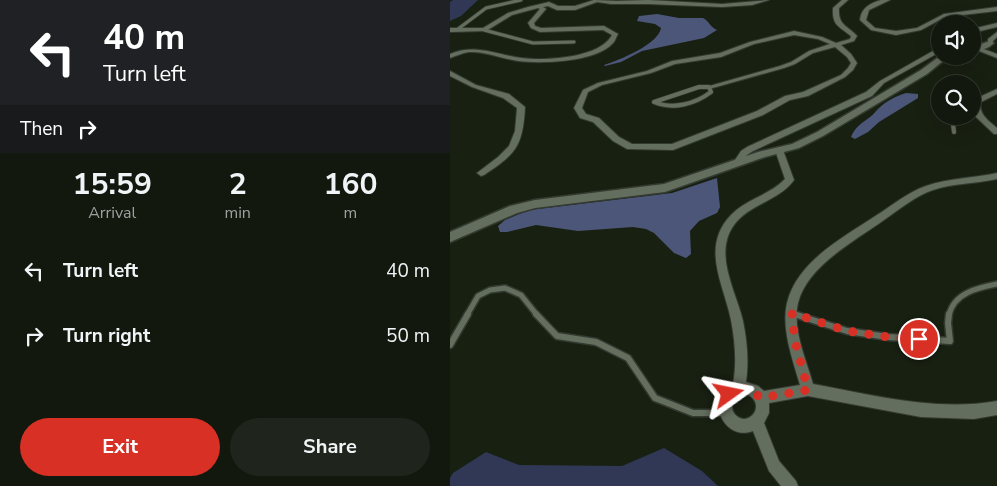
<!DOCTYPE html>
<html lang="en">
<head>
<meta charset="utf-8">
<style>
  body { margin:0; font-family:"Nunito Sans",sans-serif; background:#1f251c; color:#f1f3f6; height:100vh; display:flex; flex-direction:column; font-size:19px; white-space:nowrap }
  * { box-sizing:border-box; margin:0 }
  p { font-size:16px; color:#9ca09e }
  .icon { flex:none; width:28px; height:28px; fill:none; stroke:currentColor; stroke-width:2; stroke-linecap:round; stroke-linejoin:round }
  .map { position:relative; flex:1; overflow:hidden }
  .side { display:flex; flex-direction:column; background:#12180e; width:450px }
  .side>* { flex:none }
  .banner { background:#202124; color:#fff; overflow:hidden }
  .tools { position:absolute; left:481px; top:15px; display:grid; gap:10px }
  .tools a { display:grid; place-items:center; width:50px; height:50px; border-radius:50%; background:#12180e; box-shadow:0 5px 20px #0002,0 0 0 1px #31372e; font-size:25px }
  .pin { position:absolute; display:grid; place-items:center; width:42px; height:42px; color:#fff; margin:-21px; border:2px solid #fff; border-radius:50%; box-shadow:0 1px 5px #0007 }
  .me { position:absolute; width:55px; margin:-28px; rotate:78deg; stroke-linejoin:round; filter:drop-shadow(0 0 4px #0008) }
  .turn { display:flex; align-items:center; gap:18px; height:105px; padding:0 20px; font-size:22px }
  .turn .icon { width:65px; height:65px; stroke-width:2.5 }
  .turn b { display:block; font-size:35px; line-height:42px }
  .then { display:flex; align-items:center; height:48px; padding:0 20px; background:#0003; gap:10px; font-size:19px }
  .eta { display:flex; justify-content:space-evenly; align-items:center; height:85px; text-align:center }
  .eta b { font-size:30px; font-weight:700; line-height:35px }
  .button { display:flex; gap:10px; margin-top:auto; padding:10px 20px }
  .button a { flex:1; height:58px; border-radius:30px; background:#d93025; color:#fff; font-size:20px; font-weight:700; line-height:58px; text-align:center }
  .button a+a { background:#1f251c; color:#f1f3f6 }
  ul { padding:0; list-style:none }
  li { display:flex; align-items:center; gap:15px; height:65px; padding:0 20px }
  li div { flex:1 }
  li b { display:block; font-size:19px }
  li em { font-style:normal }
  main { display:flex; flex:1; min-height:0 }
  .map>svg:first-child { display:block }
  .green { fill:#303855 }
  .water { fill:#4c5678 }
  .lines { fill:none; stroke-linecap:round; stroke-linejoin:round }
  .lane-far3-casing { stroke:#343a31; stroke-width:4.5 }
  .lane-far2-casing { stroke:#343a31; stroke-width:5.5 }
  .lane-far1-casing { stroke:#343a31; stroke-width:8 }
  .lane-casing { stroke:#343a31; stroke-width:9 }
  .street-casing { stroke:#343a31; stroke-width:2 }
  .secondary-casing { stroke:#343a31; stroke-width:3 }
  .lane-far3 { stroke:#646e5e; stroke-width:3 }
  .lane-far2 { stroke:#646e5e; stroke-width:4 }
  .lane-far1 { stroke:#646e5e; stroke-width:5 }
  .lane { stroke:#646e5e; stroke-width:6 }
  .street { fill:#646e5e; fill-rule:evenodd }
  .secondary { fill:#646e5e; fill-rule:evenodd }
  .route { stroke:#d93025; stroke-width:9; stroke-dasharray:0 16.2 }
</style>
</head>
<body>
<main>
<section class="side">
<div class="banner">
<div class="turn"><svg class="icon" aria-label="left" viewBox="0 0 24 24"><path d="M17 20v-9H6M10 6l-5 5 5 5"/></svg><div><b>40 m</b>Turn left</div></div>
<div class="then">Then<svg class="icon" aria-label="right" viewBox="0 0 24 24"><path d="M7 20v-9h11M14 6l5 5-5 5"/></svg></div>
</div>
<div class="eta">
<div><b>15:59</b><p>Arrival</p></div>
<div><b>2</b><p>min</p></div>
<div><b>160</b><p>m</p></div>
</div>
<ul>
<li><svg class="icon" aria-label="left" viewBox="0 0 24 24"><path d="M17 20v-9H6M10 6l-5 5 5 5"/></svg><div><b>Turn left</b></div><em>40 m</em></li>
<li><svg class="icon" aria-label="right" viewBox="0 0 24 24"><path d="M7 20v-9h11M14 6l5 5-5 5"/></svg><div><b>Turn right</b></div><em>50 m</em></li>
</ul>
<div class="button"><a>Exit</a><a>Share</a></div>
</section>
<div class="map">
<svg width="547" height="486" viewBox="0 0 547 486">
  <rect width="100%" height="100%" fill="#182012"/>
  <path class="green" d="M 3,0 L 28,0 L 11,16 L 0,21 L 0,2 Z
    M 214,448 L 252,471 L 268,486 L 0,486 L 0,478 L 3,473 L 36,452 L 69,465 L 172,466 Z"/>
  <path class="water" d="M 207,14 L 229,18 L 253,18 C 259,21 260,27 267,30 L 254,38 L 192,51 L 171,62 L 155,66 L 154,65 C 169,60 208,45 211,28 L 205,24 L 187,21 L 189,16 Z
    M 456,93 L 468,94 L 468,98 L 429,122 L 418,132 L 405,139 L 401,137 C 405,127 412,123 420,117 C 423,115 426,111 428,109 C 436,101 446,96 456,93 Z
    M 267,178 L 270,207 L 267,213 L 249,221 L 240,231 L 241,254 L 236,258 L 224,253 L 204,233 L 196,229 L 183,227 L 128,231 L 86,225 L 57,232 L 50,232 L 48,226 L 55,220 L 79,210 L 222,193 Z"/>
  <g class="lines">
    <g class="lane-far3-casing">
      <path id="lane-far3" d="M 8,29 L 36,8 L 71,0
        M 34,30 L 83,43 L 124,42"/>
    </g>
    <g class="lane-far2-casing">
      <path id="lane-far2" d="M 249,87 L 259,87 L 261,92 C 245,104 223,110 204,102 Z
        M 502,116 L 504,132"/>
    </g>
    <g class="lane-far1-casing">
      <path id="lane-far1" d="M 342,313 L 347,315
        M 17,315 L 28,296 L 40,290 L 55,288 L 71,295 L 87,315
        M 499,315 C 504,293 527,288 547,284"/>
    </g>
    <g class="lane-casing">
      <path id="lane" d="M 86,314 L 107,336 L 146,342 L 178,358 L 205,398 L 243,413 L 276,413
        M 344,314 L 397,331 L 438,337 L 500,341 L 498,323 L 499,314
        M 0,345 L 18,314"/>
    </g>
    <g class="street-casing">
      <path id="street" d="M 144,0 L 167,1 L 198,0 L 272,4 L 319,0 L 302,5 L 272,7 L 198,4 L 161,4 L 147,2 L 125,10 L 107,10 L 98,6 L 93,7 L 96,9 L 84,23 L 85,26 L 91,28 L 154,26 L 168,34 C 166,37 165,42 162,44 C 145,62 92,64 68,61 C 52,59 36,51 19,52 C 12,53 6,56 0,58 L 0,54 C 25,43 47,55 72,58 C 96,61 150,58 162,35 L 153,30 L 90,32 L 81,28 L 78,23 L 90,9 L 88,8 L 62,15 L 36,31 L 0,32 L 0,28 L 33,28 L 58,13 L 78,7 L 99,2 L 108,6 L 125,6 Z
        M 392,0 L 398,0 L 389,8 C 388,26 397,25 407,36 L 404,41 L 391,45 L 401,54 L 407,63 L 403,70 L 395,77 L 358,96 L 340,100 L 313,115 L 223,150 L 177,149 L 163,141 L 143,122 L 130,118 L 124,108 L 133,90 L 148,83 L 197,71 L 222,61 L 270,53 L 300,42 L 344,31 L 372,37 L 386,43 L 400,39 L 401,36 C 389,26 382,26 383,8 ZM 344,35 L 368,39 L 380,44 L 359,51 L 341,62 L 330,66 L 256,87 L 259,89 L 334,68 L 345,64 L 363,53 L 385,47 L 397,57 L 401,63 L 398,68 L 391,75 L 353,92 L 335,96 L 307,111 L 222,144 L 182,144 L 169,137 L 149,118 L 136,114 L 132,108 L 138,92 L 152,85 L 201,73 L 225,64 L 271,57 L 304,44 Z
        M 431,0 L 440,0 L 419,10 L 416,20 L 425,28 L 446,31 L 467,28 L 494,14 L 547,7 L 547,11 L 495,17 L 471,30 L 446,35 L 421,30 L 410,20 C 411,8 420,3 431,0 Z
        M 547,23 L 547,27 L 522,33 L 522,29 Z
        M 547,32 L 547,37 L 543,41 L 542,44 L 538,44 L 538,39 Z
        M 526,46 L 547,54 L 547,58 L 524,49 L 524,47 Z
        M 490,47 L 490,52 L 434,83 L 422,96 L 303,151 L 297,155 L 290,165 L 287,166 L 283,163 L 291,151 L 297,147 L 416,92 L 430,81 Z
        M 0,71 L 26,85 L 59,94 L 75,107 C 73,146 66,154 34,175 L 31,176 L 27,173 L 48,157 L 59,146 L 65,131 L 67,108 L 53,98 L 22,87 L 0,76 Z
        M 547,89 L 547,94 L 531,102 C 528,114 539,121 547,128 L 547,134 L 544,134 L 526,117 L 522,107 L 525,99 Z
        M 329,147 L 333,150 L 344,180 C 329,201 299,204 284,225 C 263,254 286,291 293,321 C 297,341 299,361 296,382 L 308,386 L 314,391 L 350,385 C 343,360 331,330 337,303 C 347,261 394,237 427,215 C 443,205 458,192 476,186 C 499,178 524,178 547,173 L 547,179 C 526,184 503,183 483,190 C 465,196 450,209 434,220 C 406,240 357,266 348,303 C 342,329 356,359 363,384 C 423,395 486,412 547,401 L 547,415 L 524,419 L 471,417 L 358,396 L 319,403 L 319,413 L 314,423 L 329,461 L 346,481 L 348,486 L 331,486 L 319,471 L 303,431 C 274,442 254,398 283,384 C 287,363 285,341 281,320 C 274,285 250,247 281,215 C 296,199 320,195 335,179 L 325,150 ZM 294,394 C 310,396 310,417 294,419 C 278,417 278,396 294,394 Z"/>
    </g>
    <g class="secondary-casing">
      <path id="secondary" d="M 540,41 L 544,43 C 538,49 531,50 522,51 L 522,47 Z
        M 490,56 L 499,56 L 477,74 L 373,136 L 349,148 L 315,157 L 215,192 L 85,208 L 67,213 L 0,242 L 0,232 L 60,206 L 85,200 L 214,184 L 308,152 L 342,144 L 367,132 L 471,70 Z"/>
    </g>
    <use href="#lane-far3" class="lane-far3"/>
    <use href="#lane-far2" class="lane-far2"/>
    <use href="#lane-far1" class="lane-far1"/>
    <use href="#lane" class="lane"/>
    <use href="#street" class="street"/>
    <use href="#secondary" class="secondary"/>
  </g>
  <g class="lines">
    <path class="route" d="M 279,394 C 290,385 301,387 310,398 L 358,390 L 345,341 L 342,313 L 397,331 L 438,337 L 469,339"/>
  </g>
</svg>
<div class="tools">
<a><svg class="icon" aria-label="sound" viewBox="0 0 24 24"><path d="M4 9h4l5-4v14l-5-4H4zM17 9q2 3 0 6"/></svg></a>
<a><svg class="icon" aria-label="search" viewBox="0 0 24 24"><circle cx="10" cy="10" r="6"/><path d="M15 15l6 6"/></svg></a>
</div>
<div class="pin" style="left:469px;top:339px;background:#d93025"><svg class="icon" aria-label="arrive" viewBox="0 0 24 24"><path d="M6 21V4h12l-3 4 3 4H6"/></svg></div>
<svg class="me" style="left:279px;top:394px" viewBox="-20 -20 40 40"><path d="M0-17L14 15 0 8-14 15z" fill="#d93025" stroke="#fff" stroke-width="4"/></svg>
</div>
</main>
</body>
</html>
